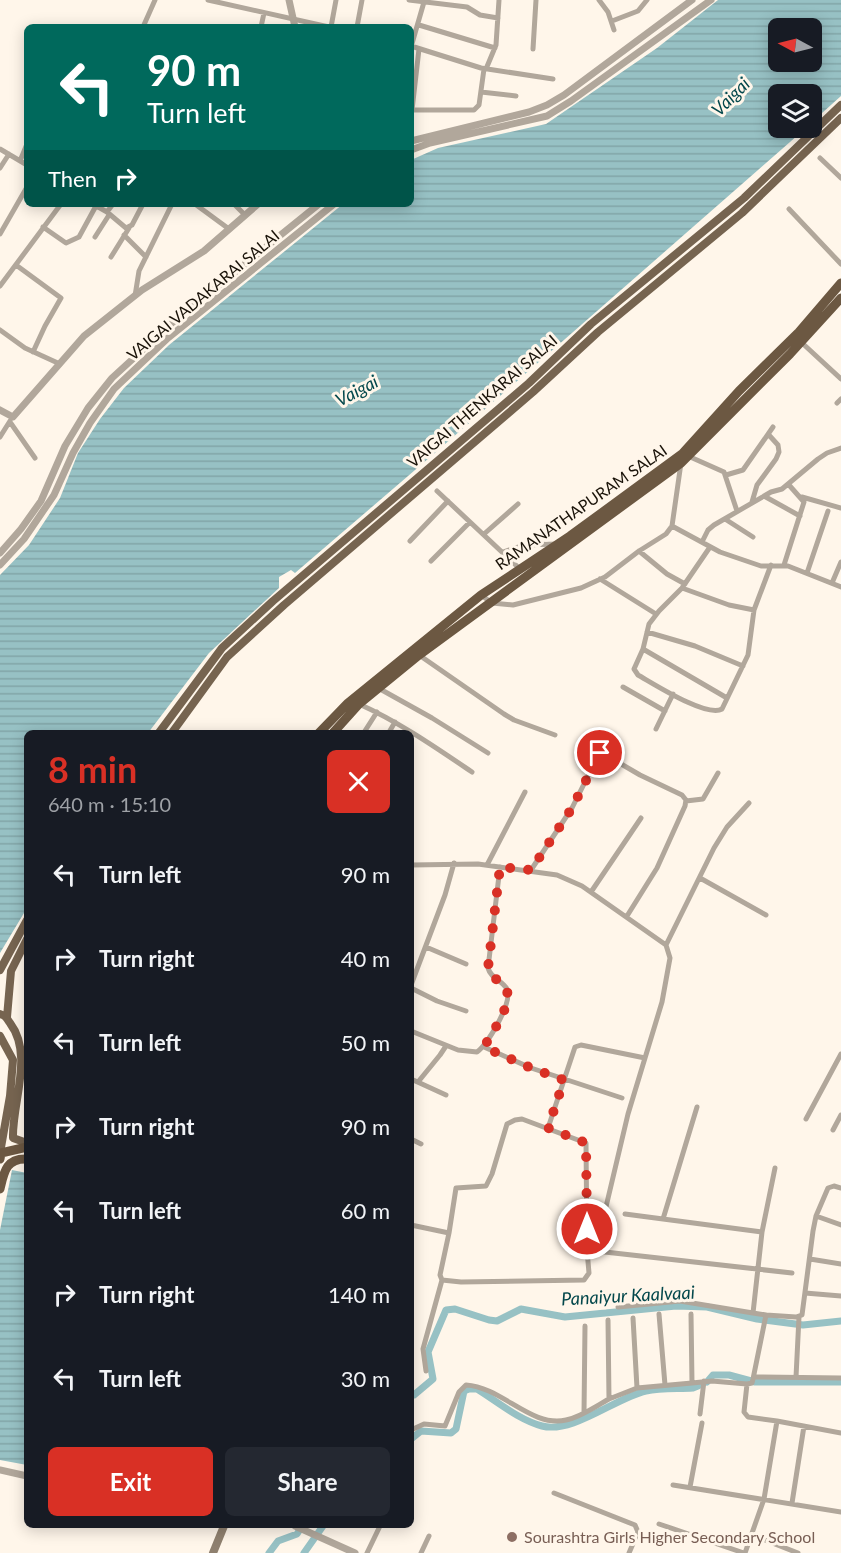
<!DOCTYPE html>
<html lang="en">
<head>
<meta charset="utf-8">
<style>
  body { margin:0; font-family:Lato,sans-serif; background:#242831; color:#f1f3f6; height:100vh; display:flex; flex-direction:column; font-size:22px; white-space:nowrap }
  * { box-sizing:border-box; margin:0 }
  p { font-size:20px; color:#9ea1a6 }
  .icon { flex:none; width:33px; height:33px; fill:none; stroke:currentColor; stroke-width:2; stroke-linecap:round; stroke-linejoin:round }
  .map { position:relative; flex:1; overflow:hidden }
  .sheet { position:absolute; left:24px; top:730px; width:390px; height:798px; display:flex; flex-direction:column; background:#171b24; border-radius:9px; box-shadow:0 3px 15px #0003 }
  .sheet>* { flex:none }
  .top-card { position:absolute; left:24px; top:24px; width:390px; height:183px; border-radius:9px; box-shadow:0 3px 15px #0003; background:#00695c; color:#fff; overflow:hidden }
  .needle { width:39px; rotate:277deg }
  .controls { position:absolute; left:768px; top:18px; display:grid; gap:12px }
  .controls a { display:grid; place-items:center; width:54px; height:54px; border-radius:9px; background:#171b24; box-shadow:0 3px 15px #0003; font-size:30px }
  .pin { position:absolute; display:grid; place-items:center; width:51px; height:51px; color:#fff; margin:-26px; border:3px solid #fff; border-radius:50%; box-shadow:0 2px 6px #0007 }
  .me { position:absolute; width:66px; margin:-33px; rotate:0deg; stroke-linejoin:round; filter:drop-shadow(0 0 4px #0008) }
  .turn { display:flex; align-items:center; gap:21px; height:126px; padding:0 24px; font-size:27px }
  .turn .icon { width:78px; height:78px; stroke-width:2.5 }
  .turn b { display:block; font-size:42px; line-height:51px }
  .then { display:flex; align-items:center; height:57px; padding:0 24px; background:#0003; gap:12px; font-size:22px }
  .round { display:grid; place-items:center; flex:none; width:63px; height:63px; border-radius:9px; background:#242831 }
  .summary { display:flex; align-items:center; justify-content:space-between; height:102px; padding:0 24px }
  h1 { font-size:36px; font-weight:700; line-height:45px; color:#d93025 }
  .primary-button { display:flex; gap:12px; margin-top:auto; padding:12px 24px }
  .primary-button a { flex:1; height:69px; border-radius:9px; background:#d93025; color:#fff; font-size:24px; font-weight:700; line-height:69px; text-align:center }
  .primary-button a+a { background:#242831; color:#f1f3f6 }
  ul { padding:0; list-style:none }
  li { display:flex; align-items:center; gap:18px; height:84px; padding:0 24px }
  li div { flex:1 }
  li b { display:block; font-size:22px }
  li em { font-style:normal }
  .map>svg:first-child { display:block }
  .water { fill:url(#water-rules); fill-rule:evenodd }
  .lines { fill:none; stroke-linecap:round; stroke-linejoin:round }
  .canal { stroke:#97c1c4; stroke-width:7 }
  .minor { stroke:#b1a79b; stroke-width:5 }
  .tertiary { stroke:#b1a79b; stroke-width:7 }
  .secondary { stroke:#8f806f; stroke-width:8 }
  .primary { stroke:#766450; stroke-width:8 }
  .trunk { stroke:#6c5842; stroke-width:9 }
  .route { stroke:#d93025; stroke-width:10; stroke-dasharray:0 18 }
  .education-dot { fill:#8d6e63; stroke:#fff6ea; stroke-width:2 }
  .labels { text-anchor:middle; stroke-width:6; stroke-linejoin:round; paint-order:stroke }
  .street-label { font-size:16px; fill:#191208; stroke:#fff6ea }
  .education-label { font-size:16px; fill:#785e54; stroke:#fff6ea; text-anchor:start }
  .water-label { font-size:18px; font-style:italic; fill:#03474b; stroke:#fff6ea }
</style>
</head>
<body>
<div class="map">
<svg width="841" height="1553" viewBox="0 0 841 1553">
  <defs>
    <pattern id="water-rules" width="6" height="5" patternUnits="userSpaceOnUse" patternTransform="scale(1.5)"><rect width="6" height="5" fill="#97c1c4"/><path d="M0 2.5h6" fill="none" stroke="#82a5a7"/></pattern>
  </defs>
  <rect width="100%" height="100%" fill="#fff6ea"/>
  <path class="water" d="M 718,0 L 841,0 L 841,96 L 812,122 L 812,94 L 778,94 L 778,128 L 806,128 L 436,452 L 295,573 L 291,570 L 279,577 L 279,588 L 209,653 L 148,733 L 27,734 L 27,908 L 0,953 L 0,575 L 29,545 L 60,498 L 78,453 L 100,419 L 124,388 L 169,345 L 343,204 L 411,204 L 411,160 L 438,148 L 546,124 L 657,48 ZM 778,28 L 812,28 L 812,62 L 778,62 Z
    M 12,1170 L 27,1173 L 27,1465 L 0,1460 L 0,1230 Z"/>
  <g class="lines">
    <path class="canal" d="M 707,1382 L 713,1375 L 729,1375 L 755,1382 L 841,1382
      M 411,1394 L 414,1395 L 433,1379 L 428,1352 L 446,1310 L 455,1309 L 489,1320 L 497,1321 L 521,1309 L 565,1317 L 676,1306 L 707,1307 L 757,1319 L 803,1325 L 841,1321
      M 411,1439 L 421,1431 L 451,1433 L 456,1429 L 464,1391 L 469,1389 L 477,1389 C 498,1402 519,1420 542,1426 C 573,1434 615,1398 646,1391 C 661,1388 678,1389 693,1388 L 698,1386
      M 269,1553 L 278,1541 L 297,1534 L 302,1526
      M 304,1553 L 323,1526"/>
    <path class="minor" d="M 208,0 L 329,27
      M 409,0 L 467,7 L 480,15 L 498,18
      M 599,0 L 608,12 L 614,30
      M 612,21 L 638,11 L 647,0
      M 419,25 L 495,48
      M 143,27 L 155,0
      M 261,27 L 264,13
      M 331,27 L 336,0
      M 357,27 L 362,0
      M 411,46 L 481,68 L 553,79
      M 411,47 L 424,2
      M 533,49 L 536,0
      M 486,69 L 496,45 L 499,0
      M 481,92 L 516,96
      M 411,110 L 474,110 L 479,105 L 484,69
      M 412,110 L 419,49
      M 0,149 L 27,165
      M 820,158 L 841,178
      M 20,161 L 27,144
      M 0,168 L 9,154
      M 93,204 L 107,212 L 126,228 L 132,225 L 143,204
      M 195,204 L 229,229
      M 234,204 L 245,215
      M 789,209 L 841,264
      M 107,212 L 113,204
      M 43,227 L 66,243 L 79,237 L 97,204
      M 0,234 L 27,187
      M 124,235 L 146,257
      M 95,237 L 109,215
      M 111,257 L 129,228
      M 16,265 L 61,298 L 45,326 L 33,352
      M 0,286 L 61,204
      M 135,296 L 139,271 L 172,204
      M 0,330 L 25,348 L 60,364
      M 801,342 L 841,379
      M 837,403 L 841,399
      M 10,422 L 35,458
      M 0,437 L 10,421
      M 688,456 L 724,472 L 737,511
      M 726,475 L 743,470 L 773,427
      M 437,491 L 520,569
      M 764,496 L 800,516
      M 802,497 L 841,508
      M 752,502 L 757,485 L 776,459 L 779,452 L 778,445 L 768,434
      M 725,519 L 753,537
      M 672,526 L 720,552 L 761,566 L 788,566 L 841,587
      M 484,534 L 518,504
      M 410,541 L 448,501
      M 702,542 L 708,530 L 714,525 L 771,492 L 782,489 L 818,459 L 827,453 L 841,448
      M 710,547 L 682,588 L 659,611 L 649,624 L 643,649 L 634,669 L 638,675 C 654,684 707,718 722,709 L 748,655 L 754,610 L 771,565
      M 639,551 L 667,574 L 685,584
      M 503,552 L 524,545 L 557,544
      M 431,561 L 470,522
      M 784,565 L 804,502 L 789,485
      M 807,573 L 828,511
      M 600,579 L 656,614
      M 832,583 L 841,562
      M 682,588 L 729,605 L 754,610
      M 481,595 L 492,603 L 513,605 L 581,588 L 605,577 L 639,551 L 666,534 L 672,526 L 681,463
      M 647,632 L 695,646 L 743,666
      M 643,649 L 727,698
      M 419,655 L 504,714 L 514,720 L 555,735
      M 623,687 L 665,711
      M 380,689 L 432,718 L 488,753
      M 359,704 C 399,722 435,747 472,772
      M 656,729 L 673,694
      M 363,734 L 377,712
      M 388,734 L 395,722
      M 686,801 L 703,799 L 718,773
      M 411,865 L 478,864 L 557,875 L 582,886 L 666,945 L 670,958 L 662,1002 L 628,1114 L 605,1211 L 602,1252
      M 487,865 L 525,792
      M 531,870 L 572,808 L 599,754 L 604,754 L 640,775 L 682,795 L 686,800 L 685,806 L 657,868 L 627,916
      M 700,878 L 766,915
      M 591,892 L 641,818
      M 666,945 L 714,848 L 727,827 L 749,803
      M 426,947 L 466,964
      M 411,985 L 445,895 L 454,863
      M 411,988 L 437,1001 L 466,1011
      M 411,1031 L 458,1050 L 477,1052 C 488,1044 513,1002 507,989 C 502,980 491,979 488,968 L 500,867
      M 484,1047 L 531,1068 L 622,1098
      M 411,1079 L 446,1095
      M 418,1082 L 440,1055 L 446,1046
      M 806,1119 L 841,1054
      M 548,1128 L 575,1047 L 581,1045 L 645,1058
      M 833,1130 L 841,1115
      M 411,1139 L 421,1144
      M 625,1214 L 762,1232
      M 816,1216 L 841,1225
      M 663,1219 L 697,1107
      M 411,1225 L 449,1233 L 440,1275 L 442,1280 L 461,1282 L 584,1280 L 589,1273 L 587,1250 L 792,1273
      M 449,1233 L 456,1188 L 486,1186 L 492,1174 L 507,1124 L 515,1120 L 522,1119 L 586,1143 L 587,1250
      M 810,1259 L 841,1264
      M 805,1293 L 841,1296
      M 618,1307 L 680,1301 L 753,1313
      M 659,1314 L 665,1385
      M 691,1314 L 692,1383 L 712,1381 L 747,1384
      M 766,1315 L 796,1317 L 802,1315 L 813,1231 L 816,1216 L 828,1188 L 834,1186 L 841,1188
      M 633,1318 L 637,1388 L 692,1383
      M 608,1320 L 609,1399 L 637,1388
      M 426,1371 L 423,1349 L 442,1280
      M 754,1377 L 841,1378
      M 796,1377 L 799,1317
      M 584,1413 L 585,1326
      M 700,1414 L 704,1381
      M 777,1421 L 841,1433
      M 411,1430 L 424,1424 L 445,1426 L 459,1392 L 466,1385 C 502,1387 531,1428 566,1420 C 581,1417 596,1406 609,1399
      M 673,1485 L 841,1512
      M 690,1487 L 702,1423
      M 554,1493 L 635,1525 L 638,1532 L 629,1553
      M 792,1503 L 804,1426
      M 659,1524 L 744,1553
      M 752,1535 L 798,1553
      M 367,1553 L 380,1526
      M 421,1553 L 429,1536
      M 745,1553 L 764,1499 L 777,1421 L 748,1417 L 744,1412 L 747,1384 L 752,1383 L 753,1379 L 766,1315 L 753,1313 L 762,1232 L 775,1168"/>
    <path class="tertiary" d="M 289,0 L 295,27
      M 411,141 L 529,112 L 547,105 L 564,95 L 692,0
      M 411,150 L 430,143 L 547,116 L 571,101 L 711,0
      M 0,410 L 13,417 L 84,336 L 142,290 L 204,251 L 258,204
      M 0,553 L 21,529 L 41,501 L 65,446 L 88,408 L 112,378 L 173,322 L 319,204
      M 0,565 L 24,539 L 54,495 L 73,453 L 90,423 L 114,389 L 168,338 L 334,204
      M 0,1470 L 27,1476
      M 295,1526 L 355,1553"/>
    <path class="secondary" d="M 213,1553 L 224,1526"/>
    <path class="primary" d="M 158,734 L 222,648 L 273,601 L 529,383 L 591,324 L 744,198 L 841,105
      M 171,734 L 227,657 L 284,605 L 533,392 L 598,332 L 742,213 L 841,118
      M 0,970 L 27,920
      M 0,1014 C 7,1016 6,1018 10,1023 C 34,1055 12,1101 13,1138 L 27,1143
      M 7,1017 L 11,971 L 27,939
      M 0,1036 L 13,1060 L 10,1096 L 0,1153"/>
    <path class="trunk" d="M 318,734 L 348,703 L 481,595 L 570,536 L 682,454 L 739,391 L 799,332 L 841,283
      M 332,734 L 359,704 L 419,655 L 681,463 L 790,354 L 841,298
      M 0,1159 L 1,1153 L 27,1147
      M 0,1189 C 4,1172 6,1158 27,1159"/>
  </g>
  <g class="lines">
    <path class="route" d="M 587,1229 L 586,1143 L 548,1128 L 564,1080 L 531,1068 L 484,1047 C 491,1034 517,999 504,986 C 498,979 491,978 488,968 L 500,867 L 531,870 L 572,808 L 600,753"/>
  </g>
  <circle class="education-dot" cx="512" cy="1537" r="6"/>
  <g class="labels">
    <g class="street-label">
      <text transform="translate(203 295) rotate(-40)" y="6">VAIGAI VADAKARAI SALAI</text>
      <text transform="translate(482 401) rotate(-41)" y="6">VAIGAI THENKARAI SALAI</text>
      <text transform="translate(581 507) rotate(-35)" y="6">RAMANATHAPURAM SALAI</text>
    </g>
    <g class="education-label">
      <text x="524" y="1543">Sourashtra Girls Higher Secondary School</text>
    </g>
    <g class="water-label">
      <text transform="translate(731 97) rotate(-45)" y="6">Vaigai</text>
      <text transform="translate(357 391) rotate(-28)" y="6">Vaigai</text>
      <text transform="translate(628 1296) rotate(-3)" y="6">Panaiyur Kaalvaai</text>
    </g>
  </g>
</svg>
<div class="controls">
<a><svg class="needle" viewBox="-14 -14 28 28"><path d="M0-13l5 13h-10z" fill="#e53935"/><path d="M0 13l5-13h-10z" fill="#9ea1a6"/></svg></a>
<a><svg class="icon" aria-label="layers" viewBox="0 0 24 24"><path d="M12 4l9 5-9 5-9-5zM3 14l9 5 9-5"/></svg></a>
</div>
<div class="pin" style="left:600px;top:753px;background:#d93025"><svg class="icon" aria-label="arrive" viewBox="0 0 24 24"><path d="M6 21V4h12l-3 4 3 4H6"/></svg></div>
<svg class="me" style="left:587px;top:1229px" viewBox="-20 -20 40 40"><circle r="17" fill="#d93025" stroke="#fff" stroke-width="3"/><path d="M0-11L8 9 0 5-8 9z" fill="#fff"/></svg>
<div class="top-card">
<div class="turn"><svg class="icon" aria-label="left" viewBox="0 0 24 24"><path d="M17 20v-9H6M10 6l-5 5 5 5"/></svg><div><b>90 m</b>Turn left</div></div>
<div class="then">Then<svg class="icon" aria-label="right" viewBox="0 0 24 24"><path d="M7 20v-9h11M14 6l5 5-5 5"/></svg></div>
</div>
<section class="sheet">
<div class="summary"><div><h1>8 min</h1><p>640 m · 15:10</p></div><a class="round" style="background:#d93025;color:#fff"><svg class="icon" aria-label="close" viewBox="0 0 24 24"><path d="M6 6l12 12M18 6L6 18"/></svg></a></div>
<ul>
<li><svg class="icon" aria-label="left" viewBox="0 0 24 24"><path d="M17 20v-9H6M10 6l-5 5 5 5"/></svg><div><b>Turn left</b></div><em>90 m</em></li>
<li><svg class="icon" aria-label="right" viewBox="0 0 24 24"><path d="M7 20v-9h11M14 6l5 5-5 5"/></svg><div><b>Turn right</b></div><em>40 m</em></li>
<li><svg class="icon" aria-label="left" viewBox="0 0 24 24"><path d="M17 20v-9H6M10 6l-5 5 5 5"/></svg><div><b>Turn left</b></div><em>50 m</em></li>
<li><svg class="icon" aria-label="right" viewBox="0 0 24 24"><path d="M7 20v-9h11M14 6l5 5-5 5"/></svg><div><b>Turn right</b></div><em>90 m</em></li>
<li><svg class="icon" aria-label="left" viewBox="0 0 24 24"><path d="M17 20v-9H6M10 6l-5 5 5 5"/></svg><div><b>Turn left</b></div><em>60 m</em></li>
<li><svg class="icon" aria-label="right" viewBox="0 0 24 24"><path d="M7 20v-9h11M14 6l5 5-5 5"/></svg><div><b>Turn right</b></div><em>140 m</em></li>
<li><svg class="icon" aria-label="left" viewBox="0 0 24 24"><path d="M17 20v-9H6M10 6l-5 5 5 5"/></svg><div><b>Turn left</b></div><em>30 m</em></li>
</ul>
<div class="primary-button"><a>Exit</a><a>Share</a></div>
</section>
</div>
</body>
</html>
